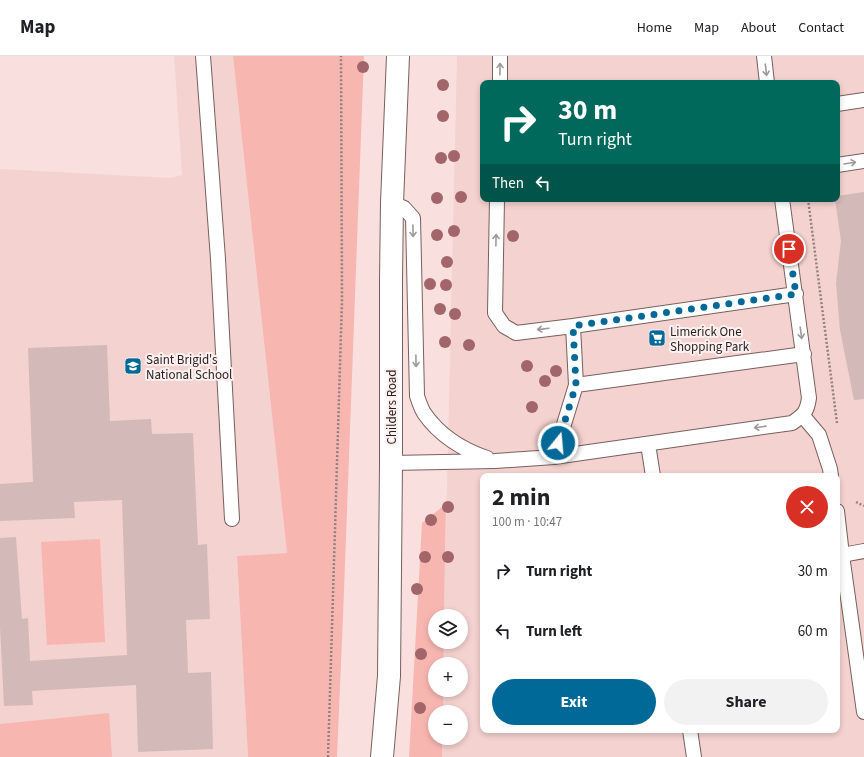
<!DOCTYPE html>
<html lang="en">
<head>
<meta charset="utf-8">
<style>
  body { margin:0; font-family:"Source Sans 3",sans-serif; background:#f2f2f2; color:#202124; height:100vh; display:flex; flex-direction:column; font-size:15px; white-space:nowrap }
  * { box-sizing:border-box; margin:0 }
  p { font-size:13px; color:#757577 }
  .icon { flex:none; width:22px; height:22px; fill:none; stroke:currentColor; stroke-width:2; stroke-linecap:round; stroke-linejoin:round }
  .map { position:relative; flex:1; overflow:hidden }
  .side { position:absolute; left:480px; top:417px; width:360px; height:260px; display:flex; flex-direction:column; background:#fff; border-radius:8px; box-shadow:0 2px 6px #0003 }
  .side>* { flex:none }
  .hud { position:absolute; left:480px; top:24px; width:360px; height:122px; border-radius:8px; box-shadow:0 2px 6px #0003; background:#00695c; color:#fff; overflow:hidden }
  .buttons { position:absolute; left:428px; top:553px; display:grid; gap:8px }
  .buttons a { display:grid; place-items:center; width:40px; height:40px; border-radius:50%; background:#fff; box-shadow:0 2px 6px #0003; font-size:20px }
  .pin { position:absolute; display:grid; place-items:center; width:34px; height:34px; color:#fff; margin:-17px; border:2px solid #fff; border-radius:50%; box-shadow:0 1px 4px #0007 }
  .me { position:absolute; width:44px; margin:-22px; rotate:17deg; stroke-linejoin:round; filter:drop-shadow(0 0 3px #0008) }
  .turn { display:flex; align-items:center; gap:14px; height:84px; padding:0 12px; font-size:18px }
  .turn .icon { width:52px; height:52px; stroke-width:2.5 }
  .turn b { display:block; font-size:28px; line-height:34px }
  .then { display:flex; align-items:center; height:38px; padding:0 12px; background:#0003; gap:8px; font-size:15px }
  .round { display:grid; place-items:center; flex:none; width:42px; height:42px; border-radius:21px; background:#f2f2f2 }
  .summary { display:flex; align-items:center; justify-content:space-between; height:68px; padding:0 12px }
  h1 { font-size:24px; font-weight:700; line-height:30px }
  .button { display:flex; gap:8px; margin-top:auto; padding:8px 12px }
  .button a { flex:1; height:46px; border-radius:24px; background:#006997; color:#fff; font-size:16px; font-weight:700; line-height:46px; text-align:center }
  .button a+a { background:#f2f2f2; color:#202124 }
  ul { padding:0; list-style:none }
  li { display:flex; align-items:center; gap:12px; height:60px; padding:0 12px }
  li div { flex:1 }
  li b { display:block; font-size:15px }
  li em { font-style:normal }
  header { display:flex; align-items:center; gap:24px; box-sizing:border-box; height:56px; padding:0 20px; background:#fff; border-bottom:1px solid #e0e0e0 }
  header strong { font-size:19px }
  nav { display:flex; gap:22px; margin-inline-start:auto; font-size:14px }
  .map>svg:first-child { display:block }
  .built { fill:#f4d2cf; fill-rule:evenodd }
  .green { fill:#f8b6b1 }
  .building { fill:#d3bab8 }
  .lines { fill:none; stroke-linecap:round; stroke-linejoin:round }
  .service-casing { stroke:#76605e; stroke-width:16 }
  .secondary-casing { stroke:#76605e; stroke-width:24 }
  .path { stroke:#938180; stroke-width:2.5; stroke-dasharray:2 2; stroke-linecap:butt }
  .service { stroke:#fff; stroke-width:14 }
  .secondary { stroke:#fff; stroke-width:22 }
  .tree { fill:#a26569 }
  .oneway { stroke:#9e9a9a }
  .route { stroke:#006997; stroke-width:7; stroke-dasharray:0 12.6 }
  .labels { text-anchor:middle; stroke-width:4; stroke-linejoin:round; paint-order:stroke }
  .poi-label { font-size:13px; fill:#281f1e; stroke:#fcf1f0; text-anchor:start }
  .street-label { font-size:13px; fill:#281f1e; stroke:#fcf1f0 }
</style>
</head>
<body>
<header>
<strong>Map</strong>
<nav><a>Home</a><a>Map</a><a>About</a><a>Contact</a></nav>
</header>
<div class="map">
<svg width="864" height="701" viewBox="0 0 864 701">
  <rect width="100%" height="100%" fill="#f9e0de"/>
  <path class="built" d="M 174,0 L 233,0 L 287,497 L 237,500 L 248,701 L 0,701 L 0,113 L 171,122 L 182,119 Z
    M 457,0 L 864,0 L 864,701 L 442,701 L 442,682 L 461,682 L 461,656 L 443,656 L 443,634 L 461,634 L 461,608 L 443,608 L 444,586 L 461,586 L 461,560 L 444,560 ZM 483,27 L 837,27 L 837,143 L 483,143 ZM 483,420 L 837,420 L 837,674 L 483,674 Z"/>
  <path class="green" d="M 233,0 L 364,0 L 343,561 L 337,701 L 248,701 L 237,500 L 287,497 Z
    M 446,448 L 444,560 L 435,560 L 435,586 L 444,586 L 443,608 L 435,608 L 435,634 L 443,634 L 443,656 L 435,656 L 435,682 L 442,682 L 442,701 L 409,701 L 422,467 Z
    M 100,483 L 105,586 L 47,589 L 41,486 Z
    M 109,657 L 112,701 L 0,701 L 0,668 Z"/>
  <path class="building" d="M 864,136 L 864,343 L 854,344 L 840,274 L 836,227 L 841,185 L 835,143 L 837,143 L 837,140 Z
    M 107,289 L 110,365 L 151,363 L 152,378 L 193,377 L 198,489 L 207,488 L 210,563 L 186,564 L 188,617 L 211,616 L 213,693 L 138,696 L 136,629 L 32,635 L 33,649 L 4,650 L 0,571 L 0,482 L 16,481 L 22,563 L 28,562 L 30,605 L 127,599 L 122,444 L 74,446 L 75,462 L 0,465 L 0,428 L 33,426 L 28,292 Z"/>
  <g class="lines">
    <g class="service-casing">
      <path id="service" d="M 203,0 L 218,203 L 232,463
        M 764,0 L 767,27
        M 500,27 L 500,0
        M 837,48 L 864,44
        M 837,109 L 864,105
        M 497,143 L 495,257 L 504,270 L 516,277 L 573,270 L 576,329 L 554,401
        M 392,147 L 404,152 L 413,162 L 417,340 C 419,346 421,352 424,357 C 439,379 463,394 487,402
        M 573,270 L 796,238
        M 576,329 L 804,298
        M 803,360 L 819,379 L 830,413 L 831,420
        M 648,388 L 653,420
        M 391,407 L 495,405 L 554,401 L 792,367 C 804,359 807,356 809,342 L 782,143
        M 837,455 L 842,499 L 864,656
        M 842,499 L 864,495
        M 690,674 L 694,701"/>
    </g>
    <g class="secondary-casing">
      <path id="secondary" d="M 382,701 L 389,620 L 391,407 L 391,224 L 392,147 L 398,0"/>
    </g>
    <path class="path" d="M 808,143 L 837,367
      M 856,446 L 864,450
      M 328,701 L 342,244 L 341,0"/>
    <use href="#service" class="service"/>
    <use href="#secondary" class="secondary"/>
  </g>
  <g class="tree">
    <circle cx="363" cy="11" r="6"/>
    <circle cx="443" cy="29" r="6"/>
    <circle cx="443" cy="60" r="6"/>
    <circle cx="454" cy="100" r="6"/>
    <circle cx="441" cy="102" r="6"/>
    <circle cx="461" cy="141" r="6"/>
    <circle cx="437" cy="142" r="6"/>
    <circle cx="454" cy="175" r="6"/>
    <circle cx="437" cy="179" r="6"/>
    <circle cx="513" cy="180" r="6"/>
    <circle cx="447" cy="206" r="6"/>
    <circle cx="430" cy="228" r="6"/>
    <circle cx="446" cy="229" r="6"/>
    <circle cx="440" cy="253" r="6"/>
    <circle cx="455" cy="258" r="6"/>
    <circle cx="445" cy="286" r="6"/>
    <circle cx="469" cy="289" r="6"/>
    <circle cx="527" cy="310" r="6"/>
    <circle cx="556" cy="315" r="6"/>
    <circle cx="545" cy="325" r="6"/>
    <circle cx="532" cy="351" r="6"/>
    <circle cx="448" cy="451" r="6"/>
    <circle cx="431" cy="464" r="6"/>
    <circle cx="425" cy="501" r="6"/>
    <circle cx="448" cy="501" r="6"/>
    <circle cx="417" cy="533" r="6"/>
    <circle cx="421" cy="598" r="6"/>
    <circle cx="420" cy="652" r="6"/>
  </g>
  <defs><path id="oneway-shaft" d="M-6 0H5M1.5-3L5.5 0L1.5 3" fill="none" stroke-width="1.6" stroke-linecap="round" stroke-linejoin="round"/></defs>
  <g class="oneway">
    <use href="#oneway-shaft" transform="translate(500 13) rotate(-89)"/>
    <use href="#oneway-shaft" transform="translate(766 14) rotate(83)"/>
    <use href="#oneway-shaft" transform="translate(850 107) rotate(-9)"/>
    <use href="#oneway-shaft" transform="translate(413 175) rotate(89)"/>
    <use href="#oneway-shaft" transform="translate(496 184) rotate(-89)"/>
    <use href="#oneway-shaft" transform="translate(543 273) rotate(173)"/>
    <use href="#oneway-shaft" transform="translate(801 277) rotate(82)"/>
    <use href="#oneway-shaft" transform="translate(416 305) rotate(89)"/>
    <use href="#oneway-shaft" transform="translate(760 371) rotate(172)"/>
  </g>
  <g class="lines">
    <path class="route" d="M 558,387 L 576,329 L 573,270 L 796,238 L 789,193"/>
  </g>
  <defs>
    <g id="supermarket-square" transform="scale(0.9)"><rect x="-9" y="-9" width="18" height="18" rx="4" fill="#006997" stroke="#fcf1f0"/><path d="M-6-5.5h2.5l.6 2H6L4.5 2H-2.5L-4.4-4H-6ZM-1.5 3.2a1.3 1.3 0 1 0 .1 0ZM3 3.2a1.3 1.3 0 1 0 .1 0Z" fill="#fff"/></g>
    <g id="school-square" transform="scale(0.9)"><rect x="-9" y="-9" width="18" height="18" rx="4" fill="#006997" stroke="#fcf1f0"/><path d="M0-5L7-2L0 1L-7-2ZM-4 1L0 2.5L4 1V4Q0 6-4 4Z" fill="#fff"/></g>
  </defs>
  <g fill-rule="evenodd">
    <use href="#supermarket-square" x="657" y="282"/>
    <use href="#school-square" x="133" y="310"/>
  </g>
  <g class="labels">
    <g class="poi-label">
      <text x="670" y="280">Limerick One<tspan x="670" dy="15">Shopping Park</tspan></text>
      <text x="146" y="308">Saint Brigid's<tspan x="146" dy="15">National School</tspan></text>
    </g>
    <g class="street-label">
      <text transform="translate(391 351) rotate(-90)" y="5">Childers Road</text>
    </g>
  </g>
</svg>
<div class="buttons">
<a><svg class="icon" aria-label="layers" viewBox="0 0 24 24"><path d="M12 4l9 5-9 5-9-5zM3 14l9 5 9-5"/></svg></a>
<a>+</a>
<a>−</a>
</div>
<div class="pin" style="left:789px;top:193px;background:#d93025"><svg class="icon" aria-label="arrive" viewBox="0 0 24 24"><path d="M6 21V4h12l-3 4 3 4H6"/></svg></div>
<svg class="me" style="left:558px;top:387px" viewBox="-20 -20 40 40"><circle r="17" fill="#006997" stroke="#fff" stroke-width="3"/><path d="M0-11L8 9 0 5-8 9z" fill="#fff"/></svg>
<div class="hud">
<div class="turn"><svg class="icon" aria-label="right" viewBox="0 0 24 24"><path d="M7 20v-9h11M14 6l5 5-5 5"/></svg><div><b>30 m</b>Turn right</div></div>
<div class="then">Then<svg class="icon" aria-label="left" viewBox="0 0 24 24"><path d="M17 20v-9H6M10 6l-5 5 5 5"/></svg></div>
</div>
<section class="side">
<div class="summary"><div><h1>2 min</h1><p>100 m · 10:47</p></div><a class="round" style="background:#d93025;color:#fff"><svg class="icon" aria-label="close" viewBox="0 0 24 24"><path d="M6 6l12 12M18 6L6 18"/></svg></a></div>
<ul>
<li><svg class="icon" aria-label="right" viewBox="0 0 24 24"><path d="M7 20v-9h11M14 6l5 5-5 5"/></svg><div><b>Turn right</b></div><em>30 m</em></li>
<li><svg class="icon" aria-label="left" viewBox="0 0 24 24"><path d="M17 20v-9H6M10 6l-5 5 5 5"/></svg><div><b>Turn left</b></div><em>60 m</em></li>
</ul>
<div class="button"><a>Exit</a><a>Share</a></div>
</section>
</div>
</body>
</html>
